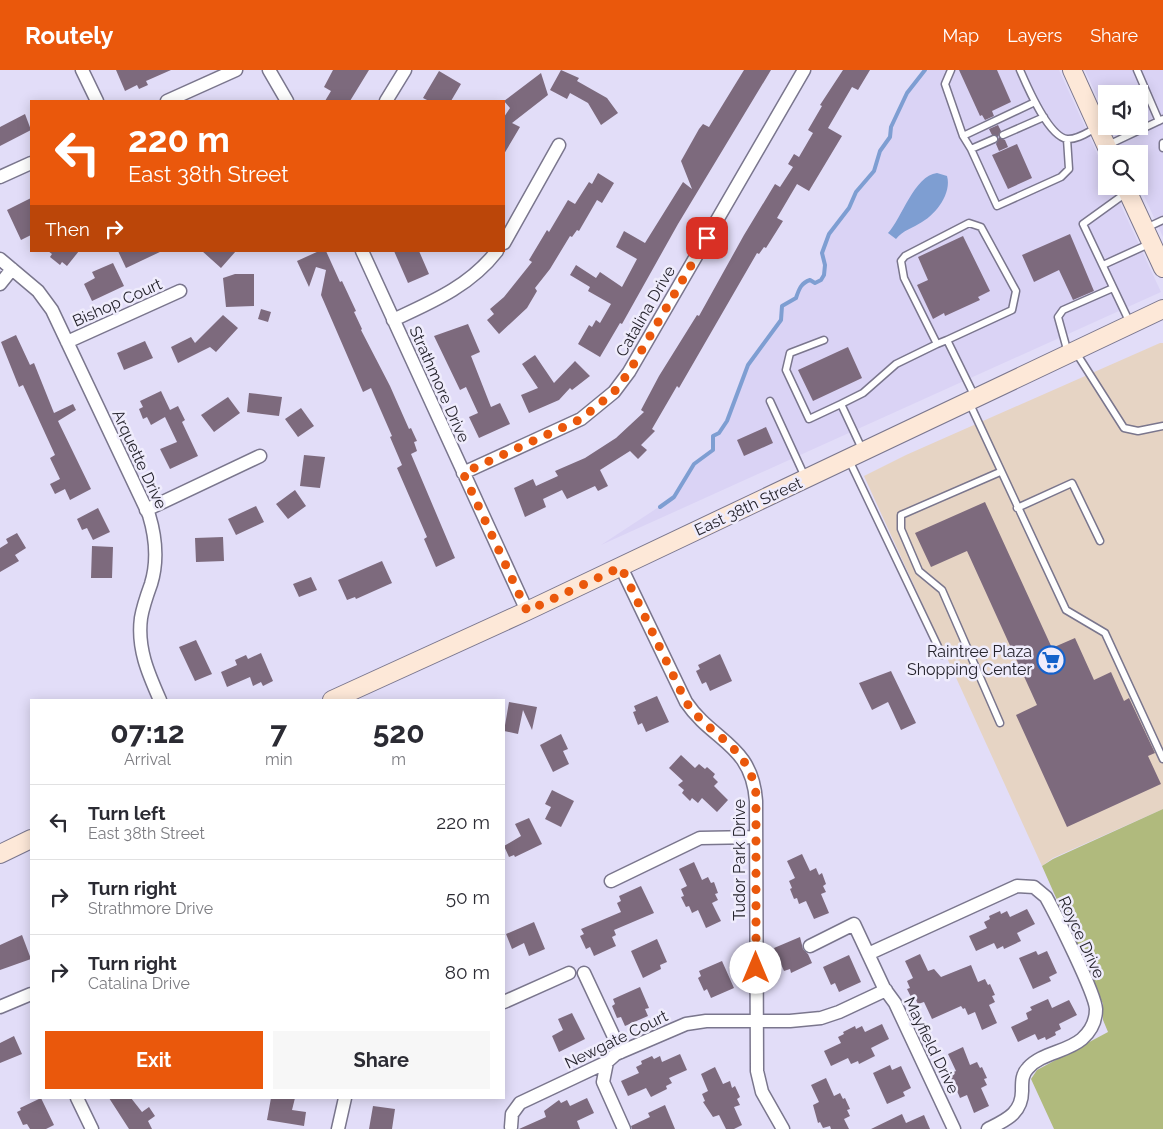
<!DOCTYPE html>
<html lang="en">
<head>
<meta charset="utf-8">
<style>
  body { margin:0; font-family:Raleway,sans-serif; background:#f7f7f7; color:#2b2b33; height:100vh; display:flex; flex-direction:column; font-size:19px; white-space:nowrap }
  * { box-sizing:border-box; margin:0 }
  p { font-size:16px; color:#7c7c81 }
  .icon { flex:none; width:28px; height:28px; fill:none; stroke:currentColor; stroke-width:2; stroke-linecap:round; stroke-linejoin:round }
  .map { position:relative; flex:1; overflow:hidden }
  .panel { position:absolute; left:30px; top:629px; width:475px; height:400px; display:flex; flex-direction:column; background:#fff; border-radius:0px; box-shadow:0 2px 12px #0003 }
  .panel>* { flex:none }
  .top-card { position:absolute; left:30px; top:30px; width:475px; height:152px; border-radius:0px; box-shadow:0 2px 12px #0003; background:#ea580c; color:#fff; overflow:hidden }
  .fabs { position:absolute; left:1098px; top:15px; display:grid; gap:10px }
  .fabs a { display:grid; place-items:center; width:50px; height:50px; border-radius:0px; background:#fff; box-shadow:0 2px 12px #0003; font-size:25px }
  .pin { position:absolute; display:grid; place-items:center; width:42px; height:42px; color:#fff; margin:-21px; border-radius:10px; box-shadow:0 2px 8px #0006 }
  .me { position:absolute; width:55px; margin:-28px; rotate:0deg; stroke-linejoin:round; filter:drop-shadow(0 0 4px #0008) }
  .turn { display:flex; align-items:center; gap:18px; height:105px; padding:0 15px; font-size:22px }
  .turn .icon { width:65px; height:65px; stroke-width:2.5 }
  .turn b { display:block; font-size:35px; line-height:42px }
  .then { display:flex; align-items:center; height:48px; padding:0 15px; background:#0003; gap:10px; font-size:19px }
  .eta { display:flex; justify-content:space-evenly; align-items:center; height:85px; text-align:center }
  .eta b { font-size:30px; font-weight:700; line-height:35px }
  .primary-button { display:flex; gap:10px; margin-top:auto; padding:10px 15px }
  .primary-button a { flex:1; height:58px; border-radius:0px; background:#ea580c; color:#fff; font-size:20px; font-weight:700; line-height:58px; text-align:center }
  .primary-button a+a { background:#f7f7f7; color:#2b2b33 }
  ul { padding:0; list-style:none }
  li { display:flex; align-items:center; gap:15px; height:75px; padding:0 15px; border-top:1px solid #e1e1e2 }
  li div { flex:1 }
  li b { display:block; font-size:19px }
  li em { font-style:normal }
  header { display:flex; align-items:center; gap:30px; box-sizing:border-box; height:70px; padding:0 25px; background:#ea580c; color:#fff }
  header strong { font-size:24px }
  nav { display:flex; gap:28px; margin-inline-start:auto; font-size:18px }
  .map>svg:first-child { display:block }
  .built { fill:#dad3f5 }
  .industrial { fill:#e6d4c4 }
  .green { fill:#b0ba7d }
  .water { fill:#7e9ed2 }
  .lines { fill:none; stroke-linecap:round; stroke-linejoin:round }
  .stream { stroke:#7e9ed2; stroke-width:4 }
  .building { fill:#7d6a7d }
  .lane-casing { stroke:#7a768d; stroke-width:9 }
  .street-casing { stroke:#7a768d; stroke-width:15 }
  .secondary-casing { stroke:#7a768d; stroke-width:20 }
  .lane { stroke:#fff; stroke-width:6 }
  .street { stroke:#fff; stroke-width:12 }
  .secondary { stroke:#fde8d8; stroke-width:18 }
  .route { stroke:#ea580c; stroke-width:9; stroke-dasharray:0 16.2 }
  .labels { text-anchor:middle; stroke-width:5; stroke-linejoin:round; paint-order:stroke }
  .street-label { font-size:16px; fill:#26242d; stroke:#efecfc }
  .poi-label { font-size:16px; fill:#26242d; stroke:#efecfc; text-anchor:end }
</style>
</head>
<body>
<header>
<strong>Routely</strong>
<nav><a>Map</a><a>Layers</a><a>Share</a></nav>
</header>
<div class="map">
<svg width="1163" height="1059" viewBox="0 0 1163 1059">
  <rect width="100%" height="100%" fill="#e2ddf8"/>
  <path class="built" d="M 925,0 L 1059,0 L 1106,103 L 1106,116 L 1112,116 L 1161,222 L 601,475 L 674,427 L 694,394 L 713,380 L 713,366 L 719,363 L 727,351 L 748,295 L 781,250 L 782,236 L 796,228 L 799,217 L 805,212 L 810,210 L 815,213 L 821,210 L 824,205 L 825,195 L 822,183 L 829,164 L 849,138 L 856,122 L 874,101 L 880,81 L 889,67 L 891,57 L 907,23 Z
    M 1085,0 L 1163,0 L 1163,167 L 1139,115 L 1139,84 L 1124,84 L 1111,56 L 1139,56 L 1139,24 L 1106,24 L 1106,46 Z"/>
  <path class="industrial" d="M 1160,273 L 1163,273 L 1163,739 L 1053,788 L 1042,796 L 864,406 L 906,385 Z"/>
  <path class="green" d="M 1163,739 L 1163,1059 L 1054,1059 L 1031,1009 L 1037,1000 L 1108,962 L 1103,950 L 1103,934 L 1042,796 L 1053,789 Z"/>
  <path class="water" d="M 937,103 L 947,106 C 952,123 936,144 922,152 C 913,158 903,160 896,169 L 888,163 C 902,148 914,106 937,103 Z"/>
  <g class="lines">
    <path class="stream" d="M 660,437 L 674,427 L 694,394 L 713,380 L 713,366 L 719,363 L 727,351 L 748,295 L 781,250 L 782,236 L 796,228 C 799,219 801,213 810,210 L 815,213 L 821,210 L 824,205 L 825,195 L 822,183 L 829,164 L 849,138 L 856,122 L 874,101 L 880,81 L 890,67 L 891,57 L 907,23 L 925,0"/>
  </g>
  <path class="building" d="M 116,0 L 171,0 L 146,11 L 148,15 L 139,19 L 137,15 L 125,21 Z
    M 333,0 L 369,0 L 350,31 L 325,31 L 331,21 L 324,17 Z
    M 561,0 L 579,8 L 577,11 L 607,28 L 618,43 L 601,55 L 588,33 L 570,23 L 567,29 L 550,20 Z
    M 744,0 L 771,0 L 678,154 L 622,254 L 620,253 L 600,287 L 578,274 L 589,255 L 592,257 L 596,250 L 600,253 L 611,234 L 588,221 L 590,217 L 570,205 L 576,195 L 596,208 L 600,202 L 622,217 L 637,189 L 616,177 L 624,161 L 645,173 L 683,112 L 692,119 L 681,91 L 699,59 L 703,54 L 709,57 Z
    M 843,0 L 870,0 L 858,20 L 852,17 L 828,58 L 842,66 L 809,121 L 797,114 L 777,148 L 783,151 L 766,178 L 764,177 L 759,184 L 757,183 L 679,318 L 677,316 L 652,359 L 655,361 L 641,375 L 647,380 L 638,389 L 630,381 L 600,400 L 608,416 L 598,421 L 595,416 L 567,429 L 562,420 L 543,429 L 546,437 L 525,447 L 514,418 L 533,409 L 536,416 L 558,406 L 555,401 L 585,388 L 616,368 L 644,342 L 641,340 L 659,306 L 697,245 L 699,246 L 744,165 L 775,114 L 780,117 L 793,97 L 788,94 L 794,84 L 799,87 L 813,63 L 808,60 L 822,36 L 820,35 Z
    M 959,0 L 997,0 L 1011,32 L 992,41 L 994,46 L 985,50 L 982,45 L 980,46 Z
    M 439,1 L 461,14 L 451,31 L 429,31 L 423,28 Z
    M 541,3 L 548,25 L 512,53 L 520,57 L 504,84 L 504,47 L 510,38 L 504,31 Z
    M 25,44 L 31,60 L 0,76 L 0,57 Z
    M 998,55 L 1001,61 L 998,67 L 992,65 L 989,59 Z
    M 999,67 L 1005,70 L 1008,77 L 999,81 L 996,74 Z
    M 1017,74 L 1032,108 L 1008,119 L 992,85 Z
    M 598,103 L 614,113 L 602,133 L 597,130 L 579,161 L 577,160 L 572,167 L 570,166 L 550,199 L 535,218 L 537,221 L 527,238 L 499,264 L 487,250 L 494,244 L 490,239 L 504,227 L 532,192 L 529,190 L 547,160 L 549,162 L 568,130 L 575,134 L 589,112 L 592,114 Z
    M 31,128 L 31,165 L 21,170 L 7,140 Z
    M 1070,164 L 1094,221 L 1073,230 L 1059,200 L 1034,212 L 1022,185 Z
    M 963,166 L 990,221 L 978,227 L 980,230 L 945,246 L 944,243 L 933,249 L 917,215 L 928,210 L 918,187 Z
    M 48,181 L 79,181 L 67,196 L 62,192 L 60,195 L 50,187 L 52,184 Z
    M 118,181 L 162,181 L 126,198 Z
    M 202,181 L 236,181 L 221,198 Z
    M 319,181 L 326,181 L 340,212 L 342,211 L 356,241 L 354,242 L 362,259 L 361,260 L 390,316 L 409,359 L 411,358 L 417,371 L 414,372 L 417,381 L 411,384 L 455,488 L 436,497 L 424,469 L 427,467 L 397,398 L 402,395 L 390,367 L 392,366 L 371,318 L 363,322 L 321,225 L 326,200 L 316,197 L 309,217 L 297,191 Z
    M 394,181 L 419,181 L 429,204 L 408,213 Z
    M 113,193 L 124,216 L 92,231 L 84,214 L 95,208 L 92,202 Z
    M 235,204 L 254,204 L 254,236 L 226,237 L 223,208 Z
    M 261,239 L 271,242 L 268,252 L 258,249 Z
    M 223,245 L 238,258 L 216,282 L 210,277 L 178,293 L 171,277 L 191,267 L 195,273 Z
    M 468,254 L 480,282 L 471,286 L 491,337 L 500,333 L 510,354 L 479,368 L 469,347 L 478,343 L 466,317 L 460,320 L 434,266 Z
    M 16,265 L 30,295 L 34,293 L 54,343 L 73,334 L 76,340 L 58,351 L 91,419 L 70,430 L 65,419 L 55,424 L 50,414 L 60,409 L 50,388 L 55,385 L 23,315 L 19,317 L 1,272 Z
    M 145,271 L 153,288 L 124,300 L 117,283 Z
    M 848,277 L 862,308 L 813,331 L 798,300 Z
    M 535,285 L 554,313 L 575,291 L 590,306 L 572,320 L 570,318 L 559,330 L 529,343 L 521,325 L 538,318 L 522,294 Z
    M 161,321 L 170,340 L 178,336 L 185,350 L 182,352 L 198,386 L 170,399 L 160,379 L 177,372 L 165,347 L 151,355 L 147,347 L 143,349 L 139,339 L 143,337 L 140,331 Z
    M 249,323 L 282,327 L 279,346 L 247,342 Z
    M 228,327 L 240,343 L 214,362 L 201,345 Z
    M 301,338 L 314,356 L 298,367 L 285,349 Z
    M 766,357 L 773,373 L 744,386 L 737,370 Z
    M 304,385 L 325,387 L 320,418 L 300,416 Z
    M 295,420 L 306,436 L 288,449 L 276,434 Z
    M 985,432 L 1052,578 L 1075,568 L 1094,610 L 1111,602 L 1124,631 L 1129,628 L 1155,683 L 1148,686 L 1161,714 L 1067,757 L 1016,645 L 1037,635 L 967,481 L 931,497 L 915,463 Z
    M 256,436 L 264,452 L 236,465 L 228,449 Z
    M 98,438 L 110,462 L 93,470 L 87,458 L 82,460 L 77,449 Z
    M 17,463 L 26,478 L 15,485 L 19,491 L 0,502 L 0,478 L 8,473 L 6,469 Z
    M 223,467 L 224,491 L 196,492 L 195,468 Z
    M 92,476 L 113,477 L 112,508 L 91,508 Z
    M 382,491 L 392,513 L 356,529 L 355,527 L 347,530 L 338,510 Z
    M 311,507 L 317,520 L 299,527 L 293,514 Z
    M 196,570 L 212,604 L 195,611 L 179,577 Z
    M 261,583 L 273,611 L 263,616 L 261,612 L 253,616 L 250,607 L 227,617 L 221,602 L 237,595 L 235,590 L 246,585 L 248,589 Z
    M 720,584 L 732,611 L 710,621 L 706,612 L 702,614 L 696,601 L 700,599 L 698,595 Z
    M 891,601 L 916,653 L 901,660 L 888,632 L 872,640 L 859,613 Z
    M 657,626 L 669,652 L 646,662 L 642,653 L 638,655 L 633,642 L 636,641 L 634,636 Z
    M 509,632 L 537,637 L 532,660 L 523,640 L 518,664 L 504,661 Z
    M 561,664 L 568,679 L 563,681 L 569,694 L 553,702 L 540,675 Z
    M 681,685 L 695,698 L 699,694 L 705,699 L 707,697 L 715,704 L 713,707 L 718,712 L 714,716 L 728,730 L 717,742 L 702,728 L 698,733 L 692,728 L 690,731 L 682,723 L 684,720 L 678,715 L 683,711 L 669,698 Z
    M 552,720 L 574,731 L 561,757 L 545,749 L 551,737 L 545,734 Z
    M 529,748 L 542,774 L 515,787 L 514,785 L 509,787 L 504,776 L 521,766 L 515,754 Z
    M 802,784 L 810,801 L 816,798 L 819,805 L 822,803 L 826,814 L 823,816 L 826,822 L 821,824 L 829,843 L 814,849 L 806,831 L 799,834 L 797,828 L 794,829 L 790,819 L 792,818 L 789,811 L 795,808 L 787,791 Z
    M 694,792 L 702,810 L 708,807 L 711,813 L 714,812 L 718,823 L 715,824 L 718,830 L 712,833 L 721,851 L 706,858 L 698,840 L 692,843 L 689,836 L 686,837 L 681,827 L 684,826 L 681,819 L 687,816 L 679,799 Z
    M 641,816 L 654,843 L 614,860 L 616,865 L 612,867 L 616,876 L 594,886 L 590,877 L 586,879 L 580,866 L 584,864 L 581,859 L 621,842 L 617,833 L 621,831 L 619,826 Z
    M 1027,839 L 1035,854 L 1017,863 L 1021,871 L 1004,879 L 1003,876 L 997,879 L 994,873 L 976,881 L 969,866 L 987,858 L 984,852 L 990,849 L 989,846 L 1000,841 L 1001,844 L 1007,841 L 1010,847 Z
    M 534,852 L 545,879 L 529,886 L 524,873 L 512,879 L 506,864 Z
    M 22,865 L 31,889 L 0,900 L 0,875 Z
    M 800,867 L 803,879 L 808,884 L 812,893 L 791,903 L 790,899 L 784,901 L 774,878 Z
    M 657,869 L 667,892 L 660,895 L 661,899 L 643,908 L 631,881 Z
    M 1036,881 L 1038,885 L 1047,881 L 1057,903 L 1049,907 L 1051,911 L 1033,919 L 1019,888 Z
    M 920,884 L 928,901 L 934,899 L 941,907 L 971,895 L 978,912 L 985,909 L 988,915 L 990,914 L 995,925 L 992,926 L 995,932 L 989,935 L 997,953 L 982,960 L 975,942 L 968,945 L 965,938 L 963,939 L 961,936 L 932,949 L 924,932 L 918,934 L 915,928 L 912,929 L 907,919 L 910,918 L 907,911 L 913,908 L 905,891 Z
    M 849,885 L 861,912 L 839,922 L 835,913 L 831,915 L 823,897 Z
    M 722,891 L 734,918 L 711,928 L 707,919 L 704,921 L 698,908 L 701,906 L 699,901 Z
    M 640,917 L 649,938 L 645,939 L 648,946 L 625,956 L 621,947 L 617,948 L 612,936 L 615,934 L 613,929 Z
    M 1048,929 L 1052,938 L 1069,930 L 1077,945 L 1059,954 L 1061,959 L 1055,962 L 1056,965 L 1046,970 L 1045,967 L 1038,970 L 1035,964 L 1018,972 L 1011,957 L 1028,949 L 1026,943 L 1032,940 L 1030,937 Z
    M 572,943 L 585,969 L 559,982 L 552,966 L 563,960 L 558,949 Z
    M 882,954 L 889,969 L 871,978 L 875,986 L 859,994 L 858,991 L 851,994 L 848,988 L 831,996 L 824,981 L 841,973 L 838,967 L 844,964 L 843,962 L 855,956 L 856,959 L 862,956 L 865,962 Z
    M 14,966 L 22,984 L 0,993 L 0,973 Z
    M 963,977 L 970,995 L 977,992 L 980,998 L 982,997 L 987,1008 L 984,1009 L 987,1015 L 981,1018 L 989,1036 L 974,1043 L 967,1025 L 960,1028 L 957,1021 L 955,1022 L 950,1012 L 952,1011 L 949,1004 L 956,1001 L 948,984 Z
    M 680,984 L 687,1000 L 669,1008 L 672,1013 L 666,1016 L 667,1019 L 651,1027 L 646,1018 L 628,1026 L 621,1011 L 639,1003 L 636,997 L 642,994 L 641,991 L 652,986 L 654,989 L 660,986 L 662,992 Z
    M 890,995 L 892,1000 L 901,996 L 911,1018 L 903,1022 L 905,1026 L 887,1034 L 873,1003 Z
    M 715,997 L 723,1014 L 730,1011 L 732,1018 L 735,1016 L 740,1027 L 737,1029 L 740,1035 L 734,1037 L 742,1055 L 734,1059 L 726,1059 L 719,1045 L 713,1047 L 703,1032 L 705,1031 L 702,1024 L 708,1021 L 701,1004 Z
    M 826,1008 L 834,1026 L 840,1023 L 843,1029 L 845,1028 L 850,1039 L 847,1040 L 850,1046 L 844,1049 L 849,1059 L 831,1059 L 830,1056 L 823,1058 L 820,1052 L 818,1053 L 813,1035 L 819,1032 L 811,1015 Z
    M 41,1028 L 54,1055 L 46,1059 L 30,1059 L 27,1054 L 23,1055 L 17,1042 L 21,1040 L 20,1038 Z
    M 109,1028 L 131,1028 L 142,1042 L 149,1037 L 155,1046 L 148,1051 L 152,1059 L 129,1059 Z
    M 271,1028 L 295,1028 L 292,1040 L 306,1042 L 304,1056 L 267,1050 Z
    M 587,1028 L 594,1043 L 577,1051 L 580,1059 L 519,1059 L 546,1047 L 544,1041 L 559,1030 L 561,1033 L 567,1030 L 570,1036 Z
    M 665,1035 L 675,1059 L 632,1059 L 631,1056 L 650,1047 L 648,1043 Z
    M 373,1036 L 395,1039 L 392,1059 L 369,1059 Z
    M 902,1044 L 906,1053 L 924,1045 L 930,1059 L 871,1059 Z"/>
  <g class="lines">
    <g class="lane-casing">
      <path id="lane" d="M 951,0 L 945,14 L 963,66 L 971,79
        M 1020,0 C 1027,16 1048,66 1067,69 C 1077,70 1088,62 1096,58
        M 1137,0 L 1159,51
        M 1003,65 L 1044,47
        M 963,66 L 1035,32
        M 994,69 L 971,79 L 997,136 L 1061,107 L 1069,99 L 1067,69
        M 1163,73 L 1163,78
        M 1108,75 L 1163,49
        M 1126,123 L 1083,154 L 1130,253
        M 1146,158 L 1163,150
        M 1103,195 L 1149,174
        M 824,270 L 790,283 L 786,300 L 809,349 L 841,334
        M 947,270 L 937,274 L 904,208 L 901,191 L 905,186 L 969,153 L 981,157 L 1016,221 L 1012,240 L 947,270 L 975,327
        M 1075,281 L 1124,358 L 1138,361 L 1163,356
        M 1068,283 L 1058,247 L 1063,240 L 1113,218
        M 770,331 L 805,407
        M 969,332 L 1066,540 L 1105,563 L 1163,689
        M 863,381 L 841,334 L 863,323 L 896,294 L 937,274
        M 849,390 L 942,585
        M 1017,438 L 1072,413 L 1100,471
        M 1000,653 L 942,520 L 919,501 L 901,459 L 901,445 L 1000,402"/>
    </g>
    <g class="street-casing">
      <path id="street" d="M 82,0 L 97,31
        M 269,0 L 287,31
        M 167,31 L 236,0
        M 386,31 L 405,0
        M 0,107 L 31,93
        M 504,173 L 559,75
        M 362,181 L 527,541
        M 0,189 L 38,221 L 52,240 L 149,445 C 156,468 158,491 151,514 C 147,525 143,536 141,548 C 137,578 148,603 160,630
        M 0,214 L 12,199
        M 393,250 C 432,232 470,216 497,181
        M 67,272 L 180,221
        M 463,403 L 581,349 L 614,322 L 629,302 L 804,0
        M 146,440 L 260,386
        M 621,497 L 686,632 C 713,672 752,674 756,731 L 757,1001 L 762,1022 L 783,1059
        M 611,811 L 700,768 L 756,767
        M 810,876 L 854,854 L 884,918 L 895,933 L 954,1059
        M 868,884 L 1017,816 L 1034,817 L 1046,827 C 1056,845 1095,923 1096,939 C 1096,951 1091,961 1082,969 C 1067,982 1041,983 1028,998 C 1022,1004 1022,1011 1022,1019 C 1023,1043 1006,1050 988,1059
        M 584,903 L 621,982
        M 504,932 L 569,903
        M 0,937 L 31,924
        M 607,992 L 603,1012 L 624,1059
        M 77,1028 L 92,1059
        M 511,1057 L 512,1044 L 520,1033 L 607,992 L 616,984 L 686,954 L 706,951 L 790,951 L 821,948 L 839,942 L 886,920
        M 338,1059 L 345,1028"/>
    </g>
    <g class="secondary-casing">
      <path id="secondary" d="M 1072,0 L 1110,84
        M 1125,116 L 1163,198
        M 332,630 L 527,541 L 1163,239
        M 0,784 L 31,769"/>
    </g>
    <use href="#lane" class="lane"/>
    <use href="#street" class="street"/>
    <use href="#secondary" class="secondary"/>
  </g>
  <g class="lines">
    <path class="route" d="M 707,168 L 629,302 L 614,322 L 581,349 L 463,403 L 527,541 L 621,497 L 686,632 C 711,668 749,675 756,724 L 756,898"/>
  </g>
  <defs>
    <g id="supermarket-ring" transform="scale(1.4375)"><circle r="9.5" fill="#efecfc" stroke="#1461cb" stroke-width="1.5"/><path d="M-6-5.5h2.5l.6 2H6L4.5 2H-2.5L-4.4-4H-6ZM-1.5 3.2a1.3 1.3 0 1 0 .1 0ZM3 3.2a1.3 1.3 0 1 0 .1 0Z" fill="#1461cb"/></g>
  </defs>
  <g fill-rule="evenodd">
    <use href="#supermarket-ring" x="1051" y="590"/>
  </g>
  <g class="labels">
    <g class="street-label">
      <text transform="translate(117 232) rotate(-24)" y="6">Bishop Court</text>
      <text transform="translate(645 241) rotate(-60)" y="6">Catalina Drive</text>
      <text transform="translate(440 314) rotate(66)" y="6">Strathmore Drive</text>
      <text transform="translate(140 389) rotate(65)" y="6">Arquette Drive</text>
      <text transform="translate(748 436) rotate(-25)" y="6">East 38th Street</text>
      <text transform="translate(739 790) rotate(-90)" y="6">Tudor Park Drive</text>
      <text transform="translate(1082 867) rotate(65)" y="6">Royce Drive</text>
      <text transform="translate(616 969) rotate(-26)" y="6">Newgate Court</text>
      <text transform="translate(932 975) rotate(64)" y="6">Mayfield Drive</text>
    </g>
    <g class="poi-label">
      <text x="1032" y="587">Raintree Plaza<tspan x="1032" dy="18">Shopping Center</tspan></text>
    </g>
  </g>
</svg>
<div class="fabs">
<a><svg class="icon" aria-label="sound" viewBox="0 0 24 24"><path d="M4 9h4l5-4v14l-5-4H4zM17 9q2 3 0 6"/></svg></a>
<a><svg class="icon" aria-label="search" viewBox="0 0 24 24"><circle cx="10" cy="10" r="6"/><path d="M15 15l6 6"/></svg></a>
</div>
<div class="pin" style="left:707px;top:168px;background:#d93025"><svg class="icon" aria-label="arrive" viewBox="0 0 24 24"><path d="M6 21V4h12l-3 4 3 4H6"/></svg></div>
<svg class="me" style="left:756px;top:898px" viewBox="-20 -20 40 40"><circle r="19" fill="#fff"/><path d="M0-13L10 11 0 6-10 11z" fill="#ea580c"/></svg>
<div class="top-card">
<div class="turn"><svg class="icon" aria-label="left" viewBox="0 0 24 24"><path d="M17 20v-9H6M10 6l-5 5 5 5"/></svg><div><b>220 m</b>East 38th Street</div></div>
<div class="then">Then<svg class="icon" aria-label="right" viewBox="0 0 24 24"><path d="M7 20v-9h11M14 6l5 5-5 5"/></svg></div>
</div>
<section class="panel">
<div class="eta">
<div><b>07:12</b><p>Arrival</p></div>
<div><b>7</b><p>min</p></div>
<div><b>520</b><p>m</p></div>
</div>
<ul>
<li><svg class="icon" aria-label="left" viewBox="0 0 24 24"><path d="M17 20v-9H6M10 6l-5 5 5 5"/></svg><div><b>Turn left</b><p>East 38th Street</p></div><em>220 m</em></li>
<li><svg class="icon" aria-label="right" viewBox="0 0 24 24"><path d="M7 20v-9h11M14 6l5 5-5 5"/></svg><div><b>Turn right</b><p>Strathmore Drive</p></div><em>50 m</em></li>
<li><svg class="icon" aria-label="right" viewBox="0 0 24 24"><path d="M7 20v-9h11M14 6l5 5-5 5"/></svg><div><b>Turn right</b><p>Catalina Drive</p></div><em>80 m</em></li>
</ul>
<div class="primary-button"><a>Exit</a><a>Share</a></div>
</section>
</div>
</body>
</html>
